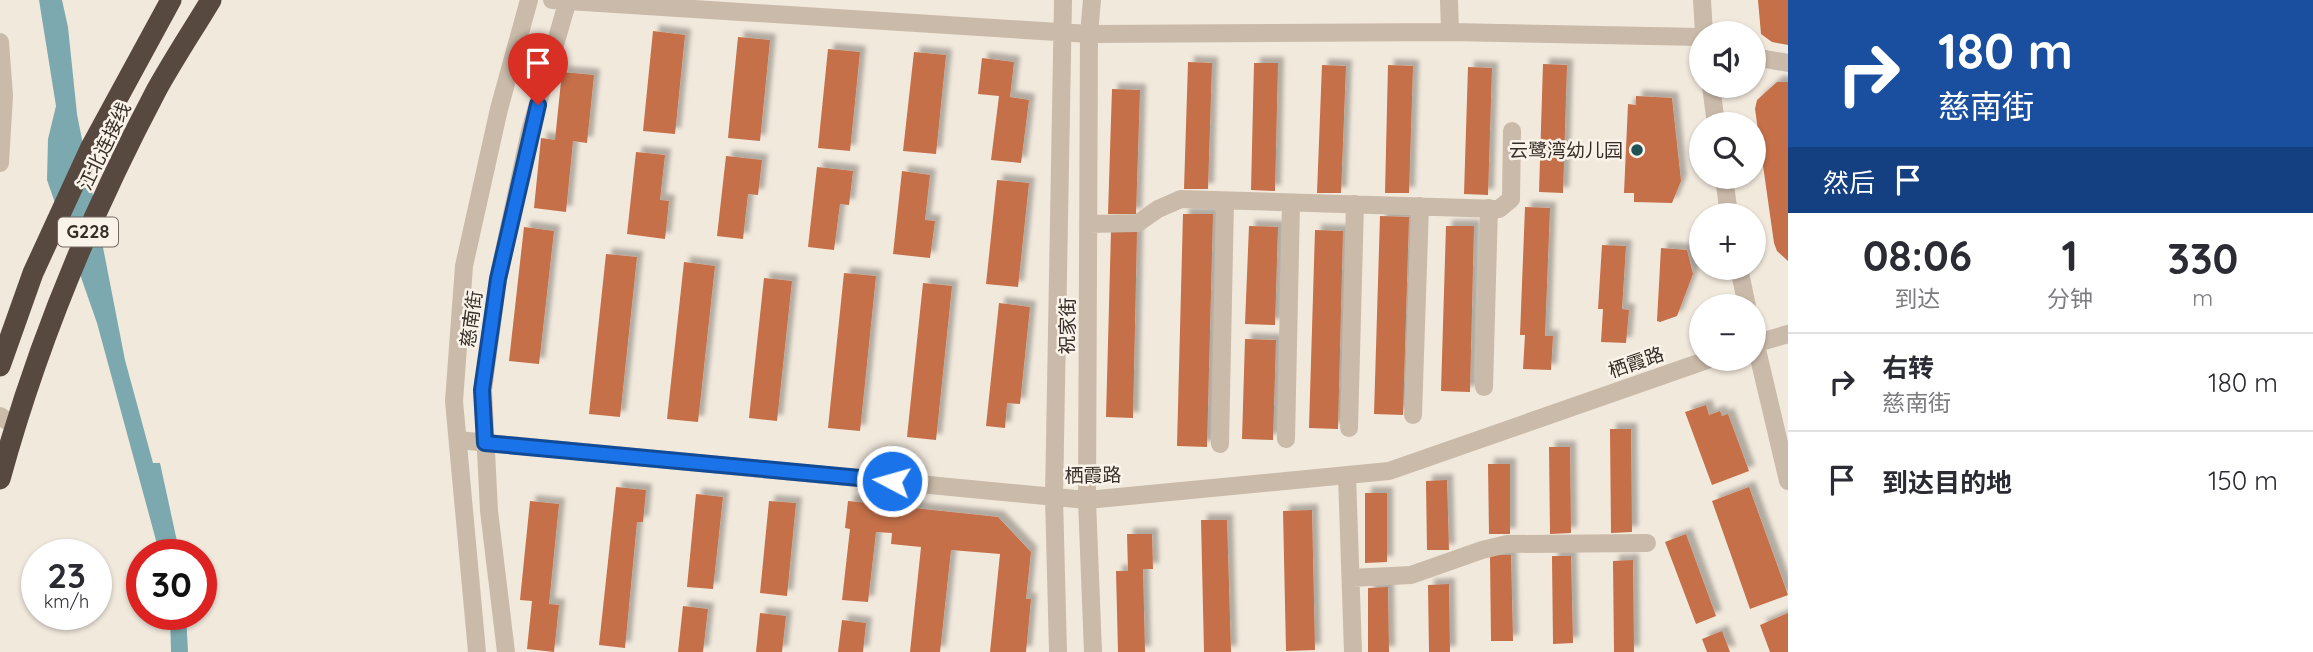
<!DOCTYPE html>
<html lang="zh">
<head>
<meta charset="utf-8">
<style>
  body { margin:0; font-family:Quicksand,"Noto Sans SC",sans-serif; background:#f2f2f3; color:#2b2b33; height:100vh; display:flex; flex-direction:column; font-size:26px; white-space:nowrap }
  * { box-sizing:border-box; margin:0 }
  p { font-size:23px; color:#7c7c81 }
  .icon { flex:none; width:38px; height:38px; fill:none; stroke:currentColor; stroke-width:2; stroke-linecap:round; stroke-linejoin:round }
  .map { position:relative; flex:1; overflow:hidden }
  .sheet { display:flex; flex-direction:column; background:#fff; width:525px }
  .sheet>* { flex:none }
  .top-card { background:#1a4fa0; color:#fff; overflow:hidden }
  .fabs { position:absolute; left:1689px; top:21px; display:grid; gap:14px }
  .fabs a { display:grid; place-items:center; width:77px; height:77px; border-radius:50%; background:#fff; box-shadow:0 2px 5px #0004; font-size:35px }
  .speed { position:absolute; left:21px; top:539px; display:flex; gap:14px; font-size:35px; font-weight:700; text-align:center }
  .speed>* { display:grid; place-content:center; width:91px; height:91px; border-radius:50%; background:#fff; box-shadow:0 2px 5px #0004; line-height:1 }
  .speed small { font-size:18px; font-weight:400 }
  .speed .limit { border:10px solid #d22; background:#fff; color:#111 }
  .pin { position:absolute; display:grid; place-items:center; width:60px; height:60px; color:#fff; margin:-72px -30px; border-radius:50% 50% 50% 0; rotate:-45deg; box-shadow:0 0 7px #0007 }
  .pin .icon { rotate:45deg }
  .me { position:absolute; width:77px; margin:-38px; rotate:276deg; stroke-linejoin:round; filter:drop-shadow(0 0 5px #0008) }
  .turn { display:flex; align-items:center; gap:24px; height:147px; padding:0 35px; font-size:32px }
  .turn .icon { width:91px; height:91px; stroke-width:2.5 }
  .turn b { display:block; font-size:49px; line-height:60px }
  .then { display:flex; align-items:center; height:66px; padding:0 35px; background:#0003; gap:14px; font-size:26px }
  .eta { display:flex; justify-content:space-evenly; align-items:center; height:119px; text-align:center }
  .eta b { font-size:42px; font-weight:700; line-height:49px }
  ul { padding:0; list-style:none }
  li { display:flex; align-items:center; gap:21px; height:98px; padding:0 35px; border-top:2px solid #e1e1e2 }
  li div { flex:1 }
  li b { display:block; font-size:26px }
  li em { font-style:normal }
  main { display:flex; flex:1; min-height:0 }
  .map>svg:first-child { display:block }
  .water { fill:#7ca9af }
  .building { fill:#c56f48; filter:url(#shadow) }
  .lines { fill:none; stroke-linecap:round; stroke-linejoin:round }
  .minor { stroke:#cabaa9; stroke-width:18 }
  .highway { stroke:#584940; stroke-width:21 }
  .route-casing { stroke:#114b97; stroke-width:18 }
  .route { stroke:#1a73e8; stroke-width:12 }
  .poi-dot { fill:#1e5158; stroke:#faf3e9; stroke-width:2.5 }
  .labels { text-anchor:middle; stroke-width:5; stroke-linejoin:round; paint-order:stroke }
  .shield { fill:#faf3e9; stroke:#726963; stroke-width:2 }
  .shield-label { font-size:18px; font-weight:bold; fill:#372e29 }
  .street-label { font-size:19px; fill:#372e29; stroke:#faf3e9 }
  .poi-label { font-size:19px; fill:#372e29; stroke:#faf3e9; text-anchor:end }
</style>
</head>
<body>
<main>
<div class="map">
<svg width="1788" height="652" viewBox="0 0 1788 652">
  <defs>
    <filter id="shadow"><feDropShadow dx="6" dy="-6" stdDeviation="2" flood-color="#0004"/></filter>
  </defs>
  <rect width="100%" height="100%" fill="#f2e9dd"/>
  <path class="water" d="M 39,0 L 62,0 L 68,27 L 77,114 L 125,360 L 153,463 L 160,463 L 180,555 L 160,555 L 97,323 L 47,180 L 48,139 L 56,106 Z
    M 170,614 L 186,614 L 188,652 L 171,652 Z"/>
  <path class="building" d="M 1758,0 L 1788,0 L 1788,45 L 1772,42 L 1761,34 Z
    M 653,31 L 685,35 L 675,134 L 643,131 Z
    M 738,37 L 770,40 L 760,141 L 728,138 Z
    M 828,49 L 860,52 L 850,151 L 818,148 Z
    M 914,52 L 946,55 L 936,154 L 903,151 Z
    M 982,58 L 1014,62 L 1010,97 L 1029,100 L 1021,163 L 991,160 L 999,96 L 978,94 Z
    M 1188,62 L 1212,63 L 1208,189 L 1184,189 Z
    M 1254,63 L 1278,63 L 1275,191 L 1251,190 Z
    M 1543,64 L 1567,65 L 1563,193 L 1539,192 Z
    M 1322,65 L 1346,66 L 1341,193 L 1317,193 Z
    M 1388,65 L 1413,66 L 1409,193 L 1385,193 Z
    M 1468,67 L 1492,68 L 1488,195 L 1464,194 Z
    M 562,72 L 594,75 L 587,143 L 573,141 L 566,212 L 534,208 L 541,138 L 555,140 Z
    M 1777,82 L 1788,82 L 1788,261 L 1777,251 L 1774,243 L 1755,109 L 1757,100 Z
    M 1112,89 L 1140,90 L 1136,214 L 1108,214 Z
    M 1636,96 L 1672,98 L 1681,181 L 1672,203 L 1634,202 L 1634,193 L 1624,193 L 1628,104 L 1636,105 Z
    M 636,152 L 665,155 L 660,200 L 669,201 L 665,239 L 627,234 Z
    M 726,156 L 762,160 L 758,195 L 748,194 L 743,239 L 717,236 Z
    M 817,167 L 853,171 L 849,205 L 840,204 L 834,250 L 808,247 Z
    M 902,171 L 930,175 L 925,220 L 935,221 L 930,258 L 893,254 Z
    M 997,180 L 1029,183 L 1018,287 L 986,284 Z
    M 1525,207 L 1550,208 L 1545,336 L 1553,336 L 1551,370 L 1523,369 L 1525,335 L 1520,335 Z
    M 1183,214 L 1213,214 L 1207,447 L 1177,446 Z
    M 1380,216 L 1409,217 L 1403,415 L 1374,414 Z
    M 1249,226 L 1278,227 L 1275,325 L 1245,324 Z
    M 1446,226 L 1474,226 L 1470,392 L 1441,391 Z
    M 524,227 L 554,231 L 539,364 L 509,361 Z
    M 1315,230 L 1343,231 L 1338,429 L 1309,428 Z
    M 1111,231 L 1137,231 L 1133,418 L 1106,417 Z
    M 1602,245 L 1626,246 L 1622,309 L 1629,310 L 1626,343 L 1601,342 L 1603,309 L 1598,309 Z
    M 1661,248 L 1687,250 L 1693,274 L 1677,316 L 1660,322 L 1657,321 Z
    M 606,254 L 637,257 L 620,417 L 589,414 Z
    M 684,262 L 715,266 L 698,422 L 667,419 Z
    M 844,273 L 876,276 L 860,431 L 828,428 Z
    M 764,278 L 792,281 L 777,421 L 749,418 Z
    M 923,283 L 952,286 L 936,440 L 907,437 Z
    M 999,303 L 1030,307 L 1020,404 L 1007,403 L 1005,428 L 986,426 Z
    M 1245,339 L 1276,340 L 1273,440 L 1242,439 Z
    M 1706,405 L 1709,415 L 1720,411 L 1722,416 L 1728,414 L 1749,471 L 1712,485 L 1685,412 Z
    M 1610,429 L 1631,429 L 1632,532 L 1611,533 Z
    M 1549,447 L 1570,447 L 1571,533 L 1550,534 Z
    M 1488,464 L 1510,464 L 1510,534 L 1489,534 Z
    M 1447,480 L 1449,550 L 1427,550 L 1426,481 Z
    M 616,487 L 646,490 L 643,522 L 637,522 L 625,648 L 599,645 Z
    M 1749,487 L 1788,595 L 1750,609 L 1712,501 Z
    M 1365,493 L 1387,493 L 1387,562 L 1365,563 Z
    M 696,494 L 723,497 L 713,589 L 687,587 Z
    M 530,501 L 559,504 L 549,604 L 559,605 L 554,652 L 527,649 L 532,601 L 520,600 Z
    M 769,501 L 796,503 L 787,596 L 760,593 Z
    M 848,501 L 998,517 L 1031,552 L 1026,599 L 1031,599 L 1026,652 L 990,652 L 1000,554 L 951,550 L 940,652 L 910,652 L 921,547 L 891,544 L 892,533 L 876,532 L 868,602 L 842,600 L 850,529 L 845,528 Z
    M 1312,510 L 1315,650 L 1286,651 L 1283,511 Z
    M 1201,520 L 1227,520 L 1231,652 L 1204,652 Z
    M 1127,534 L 1152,534 L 1153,569 L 1143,569 L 1145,652 L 1118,652 L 1116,571 L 1128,571 Z
    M 1686,534 L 1716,616 L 1696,624 L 1665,542 Z
    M 1490,555 L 1511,555 L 1513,641 L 1491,641 Z
    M 1552,556 L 1571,556 L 1573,643 L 1553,644 Z
    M 1633,560 L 1634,652 L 1614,652 L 1613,561 Z
    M 1449,584 L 1450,652 L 1429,652 L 1428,585 Z
    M 1388,587 L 1389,652 L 1368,652 L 1368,588 Z
    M 683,606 L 708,609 L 703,652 L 678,652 Z
    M 760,613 L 786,616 L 782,652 L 756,652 Z
    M 1788,613 L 1788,652 L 1770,652 L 1760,625 Z
    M 842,620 L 866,623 L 863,652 L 838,652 Z
    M 1722,631 L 1730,652 L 1707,652 L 1702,639 Z"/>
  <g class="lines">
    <path class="minor" d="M 552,0 L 1089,34 L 1450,32 L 1701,37
      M 1092,0 L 1089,34 L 1087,500 L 1093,652
      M 1449,0 L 1450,32
      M 1702,0 L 1704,33
      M 0,42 L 4,96 L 0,163
      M 1754,57 L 1788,63
      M 1711,86 L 1716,124
      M 1724,177 L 1729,215
      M 1088,224 L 1138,223 L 1158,209 L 1181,199 L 1499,209 L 1511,199 L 1512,131
      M 1739,268 L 1747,306
      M 1754,337 L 1788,481
      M 1754,344 L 1788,334
      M 1484,387 L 1489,208
      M 1413,415 L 1420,206
      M 0,416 L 16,427
      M 1349,428 L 1355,204
      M 1286,439 L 1291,203
      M 458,440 L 1087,500 L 1389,471 L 1710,359
      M 1220,444 L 1225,201
      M 1347,475 L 1353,652
      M 1351,578 L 1411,575 L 1482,550 L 1507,544 L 1647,543
      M 477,652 L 454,401 L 464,266 L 499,109 L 529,0
      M 506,652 L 489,511 L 483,390 L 498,279 L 530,131 L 568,0
      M 1058,652 L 1054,497 L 1063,0"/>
    <path class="highway" d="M 0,366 L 33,273 L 91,147 L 171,0
      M 0,479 C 37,344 91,214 156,91 C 173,60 193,30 211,0"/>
  </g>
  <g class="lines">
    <g class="route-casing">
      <path id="route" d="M 538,105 L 498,279 L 482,390 L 485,443 L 892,481"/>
    </g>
    <use href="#route" class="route"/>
  </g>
  <circle class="poi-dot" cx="1637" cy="150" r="7"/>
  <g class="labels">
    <rect class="shield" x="58" y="217.5" width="60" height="29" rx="5"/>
    <g class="shield-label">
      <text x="88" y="238">G228</text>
    </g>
    <g class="street-label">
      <text transform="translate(104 146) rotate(-64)" y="7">江北连接线</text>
      <text transform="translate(471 319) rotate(-82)" y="7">慈南街</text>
      <text transform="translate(1067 326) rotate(-90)" y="7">祝家街</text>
      <text transform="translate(1636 362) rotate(-19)" y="7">栖霞路</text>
      <text transform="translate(1093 475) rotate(-1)" y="7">栖霞路</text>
    </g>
    <g class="poi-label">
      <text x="1623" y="157">云鹭湾幼儿园</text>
    </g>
  </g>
</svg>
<div class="fabs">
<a><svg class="icon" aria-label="sound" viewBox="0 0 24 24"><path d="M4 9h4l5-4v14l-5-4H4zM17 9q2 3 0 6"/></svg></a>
<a><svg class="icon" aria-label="search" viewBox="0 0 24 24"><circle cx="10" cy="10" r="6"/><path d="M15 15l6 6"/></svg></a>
<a>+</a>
<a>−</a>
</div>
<div class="speed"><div>23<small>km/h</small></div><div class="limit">30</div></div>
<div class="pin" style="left:538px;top:105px;background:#d93025"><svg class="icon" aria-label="arrive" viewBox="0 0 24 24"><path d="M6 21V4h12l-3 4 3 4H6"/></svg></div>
<svg class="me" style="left:892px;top:481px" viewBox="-20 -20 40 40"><circle r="17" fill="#1a73e8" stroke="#fff" stroke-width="3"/><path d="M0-11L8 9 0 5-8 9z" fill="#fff"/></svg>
</div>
<section class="sheet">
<div class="top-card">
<div class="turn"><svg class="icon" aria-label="right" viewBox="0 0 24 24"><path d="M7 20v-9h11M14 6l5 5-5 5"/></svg><div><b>180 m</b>慈南街</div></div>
<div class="then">然后<svg class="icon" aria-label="arrive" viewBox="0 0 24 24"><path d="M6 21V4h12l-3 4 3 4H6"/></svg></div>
</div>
<div class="eta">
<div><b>08:06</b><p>到达</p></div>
<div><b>1</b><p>分钟</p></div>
<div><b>330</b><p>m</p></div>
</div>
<ul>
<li><svg class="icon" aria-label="right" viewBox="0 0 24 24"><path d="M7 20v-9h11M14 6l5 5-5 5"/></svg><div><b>右转</b><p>慈南街</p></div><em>180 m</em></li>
<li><svg class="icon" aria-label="arrive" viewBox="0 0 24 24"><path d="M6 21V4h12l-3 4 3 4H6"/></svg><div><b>到达目的地</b></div><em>150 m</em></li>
</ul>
</section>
</main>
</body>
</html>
